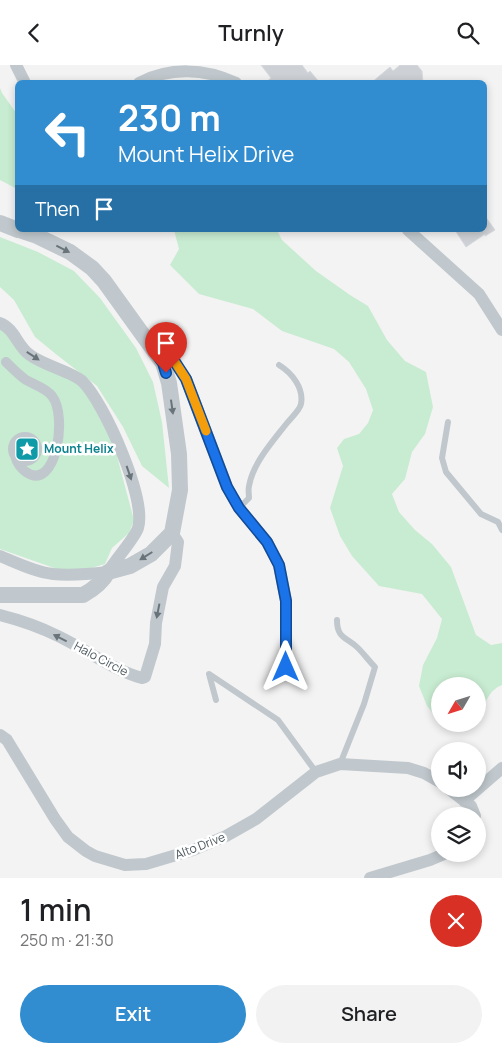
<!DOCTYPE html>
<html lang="en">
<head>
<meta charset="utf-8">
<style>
  body { margin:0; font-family:Manrope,sans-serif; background:#f2f2f2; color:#202124; height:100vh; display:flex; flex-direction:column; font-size:19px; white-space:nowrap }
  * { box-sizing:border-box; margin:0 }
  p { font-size:16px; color:#757577 }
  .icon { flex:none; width:28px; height:28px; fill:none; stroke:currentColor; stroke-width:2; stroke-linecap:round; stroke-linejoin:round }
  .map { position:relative; height:813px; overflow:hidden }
  .side { display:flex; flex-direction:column; background:#fff; flex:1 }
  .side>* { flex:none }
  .top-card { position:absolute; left:15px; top:15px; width:472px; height:152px; border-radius:8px; box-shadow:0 2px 8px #0003; background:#318dd0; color:#fff; overflow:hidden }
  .needle { width:32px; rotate:231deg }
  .controls { position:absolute; left:431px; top:612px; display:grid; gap:10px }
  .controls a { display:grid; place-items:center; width:55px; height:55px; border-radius:50%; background:#fff; box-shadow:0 2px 8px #0003; font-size:25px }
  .pin { position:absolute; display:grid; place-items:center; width:42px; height:42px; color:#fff; margin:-51px -21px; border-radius:50% 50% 50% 0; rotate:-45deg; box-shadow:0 0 5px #0007 }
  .pin .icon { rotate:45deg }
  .me { position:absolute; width:55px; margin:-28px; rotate:0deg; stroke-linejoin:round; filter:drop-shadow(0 0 4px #0008) }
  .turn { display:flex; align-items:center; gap:18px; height:105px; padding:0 20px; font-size:22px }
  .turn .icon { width:65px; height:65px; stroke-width:2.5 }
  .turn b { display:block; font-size:35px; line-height:42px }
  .then { display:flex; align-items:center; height:48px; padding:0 20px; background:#0003; gap:10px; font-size:19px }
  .round { display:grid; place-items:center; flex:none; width:52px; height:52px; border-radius:26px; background:#f2f2f2 }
  .overview { display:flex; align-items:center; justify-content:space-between; height:85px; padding:0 20px }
  h1 { font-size:30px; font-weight:600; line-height:38px }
  .action { display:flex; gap:10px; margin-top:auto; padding:10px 20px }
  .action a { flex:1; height:58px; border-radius:30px; background:#318dd0; color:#fff; font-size:20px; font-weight:600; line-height:58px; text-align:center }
  .action a+a { background:#f2f2f2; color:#202124 }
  header { display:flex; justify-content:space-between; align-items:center; height:65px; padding:0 20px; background:#fff; font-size:22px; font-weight:600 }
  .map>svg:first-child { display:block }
  .green { fill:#c8ecd1 }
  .building { fill:#cdd0d4; stroke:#d7dadd }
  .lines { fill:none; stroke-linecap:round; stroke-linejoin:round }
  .service { stroke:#c0c8cd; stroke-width:6 }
  .pedestrian { stroke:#c0c8cd; stroke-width:10 }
  .minor { stroke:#c0c8cd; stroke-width:12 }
  .tertiary { stroke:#c0c8cd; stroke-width:16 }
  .oneway { fill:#69747a }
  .route-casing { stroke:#114b97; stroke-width:12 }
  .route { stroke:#1a73e8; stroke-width:9 }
  .slow { stroke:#f59e0b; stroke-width:9 }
  .labels { text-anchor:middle; stroke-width:5; stroke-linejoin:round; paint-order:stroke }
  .culture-label { font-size:12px; font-weight:bold; fill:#0d838f; stroke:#fff; text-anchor:start }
  .street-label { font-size:12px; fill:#4c585e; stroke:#fff }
</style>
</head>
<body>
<header><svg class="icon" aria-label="back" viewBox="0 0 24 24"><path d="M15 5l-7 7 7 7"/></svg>Turnly<svg class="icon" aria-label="search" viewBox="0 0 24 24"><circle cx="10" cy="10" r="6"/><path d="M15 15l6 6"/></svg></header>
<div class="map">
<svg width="502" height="813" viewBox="0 0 502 813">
  <rect width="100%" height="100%" fill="#f4f3f3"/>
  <path class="green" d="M 0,23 L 2,28 L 17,49 L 17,124 L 0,115 Z
    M 174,165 L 277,165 L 282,175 L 316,206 L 350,230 L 368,241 L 387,275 L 405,296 L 426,307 L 433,342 L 425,369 L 412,387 L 405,414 L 392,429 L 399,447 L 415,465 L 432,479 L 451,502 L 476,570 L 491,580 L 502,578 L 502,620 C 487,626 486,640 478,650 L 478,621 L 440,621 L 440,655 L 437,653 L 427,641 L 419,621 L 423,600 L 437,573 L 442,554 L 422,529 L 379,521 L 352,491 L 340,471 L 330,443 L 343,401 L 337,383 L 344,374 L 359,369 L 368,358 L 373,345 L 366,324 L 349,297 L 334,284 L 282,266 L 253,244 L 199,229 L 170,200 L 179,184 Z
    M 0,172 L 38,187 L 74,206 L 100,233 L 136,283 L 153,317 L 162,357 L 169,423 L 142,401 L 123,362 L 97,321 L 57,290 L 35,272 L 14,235 L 0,222 Z
    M 0,263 L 80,321 L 99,348 L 114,380 L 134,455 L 129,468 L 112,483 L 105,499 L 81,506 L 57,504 L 0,484 Z"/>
  <path class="building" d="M 261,0 L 302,0 L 308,8 L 310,6 L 320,18 L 265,18 L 271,13 Z
    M 400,0 L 417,0 L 422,6 L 423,18 L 371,18 L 390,2 L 393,6 Z
    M 485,151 L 495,165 L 485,171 L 485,169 L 466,182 L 455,165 L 485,165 Z"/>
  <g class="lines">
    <path class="service" d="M 448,357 L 442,393 L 446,407 L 481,449 L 498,457 L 502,465
      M 239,443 L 249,433 C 249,429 248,425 249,421 C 253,398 273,376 287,358 C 291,353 300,345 301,339 C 304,323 292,308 279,300
      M 337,555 C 337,574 347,572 358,583 C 364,589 369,596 375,602 L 364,639 L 340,699
      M 216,635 L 209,609 L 278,655 L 316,707"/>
    <path class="pedestrian" d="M 6,297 C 12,303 19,310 26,315 C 35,320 46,323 52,331 C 68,351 56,428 26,407 C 20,403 17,398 15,391
      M13 384a12 12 0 1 1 24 0a12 12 0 1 1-24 0Z"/>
    <path class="minor" d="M 16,0 L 25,18
      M 139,18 C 169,2 205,3 236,18
      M 408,165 L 479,229 L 502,265
      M 0,258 C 15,264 17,281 30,290 C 43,300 72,307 82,316 C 104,337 147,434 138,463 C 135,473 115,495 108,507 C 90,509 71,511 53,509 C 35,507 17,498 0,491
      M 154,286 L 166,287 L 173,294 L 186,314 L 227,422 L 239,443 L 267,477 L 279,500 L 286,536 L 286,602
      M 0,550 C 20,555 40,562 58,571 C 87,585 111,604 142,613 L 145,612 L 155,579 L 156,558 L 163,522 L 175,501 L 178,477 L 172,468
      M 0,670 L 7,675 L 55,754 L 68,772 L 86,786 L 95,791 L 125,800 L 146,799 L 193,785 L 226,771 L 256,754 L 316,707 L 340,699 L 408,703 L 424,708 L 440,717
      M 449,724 L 471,741 L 475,751
      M 464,736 L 502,703
      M 370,813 L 430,795 L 444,789"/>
    <path class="tertiary" d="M 0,158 L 18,165
      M 0,530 L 83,530 C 94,524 102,518 108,507 L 130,501 L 151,489 L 172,468 L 180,425 L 179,389 L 169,318 L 163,298 L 104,216 L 92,203 L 70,187 L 37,171 L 19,165"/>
  </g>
  <defs><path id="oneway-solid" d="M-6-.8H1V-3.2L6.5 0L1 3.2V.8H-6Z" transform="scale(1.25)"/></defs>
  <g class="oneway">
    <use href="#oneway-solid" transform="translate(63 184) rotate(27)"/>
    <use href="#oneway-solid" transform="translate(33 291) rotate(33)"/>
    <use href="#oneway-solid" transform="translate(172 342) rotate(82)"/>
    <use href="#oneway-solid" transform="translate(129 408) rotate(71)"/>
    <use href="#oneway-solid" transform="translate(146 491) rotate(148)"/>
    <use href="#oneway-solid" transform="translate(158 546) rotate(101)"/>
    <use href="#oneway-solid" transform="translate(60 573) rotate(-153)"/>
  </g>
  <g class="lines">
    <g class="route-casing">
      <path id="route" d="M 166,308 L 163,298 L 154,286 L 166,287 L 173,294 L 186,314 L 227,422 L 239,443 L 267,477 L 279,500 L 286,536 L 286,602"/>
    </g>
    <use href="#route" class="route"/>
    <path class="slow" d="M 175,297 L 186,314 L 206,366"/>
  </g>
  <defs>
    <g id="sight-square" transform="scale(1.25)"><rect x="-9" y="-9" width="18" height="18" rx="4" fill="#0f9aa8" stroke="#fff"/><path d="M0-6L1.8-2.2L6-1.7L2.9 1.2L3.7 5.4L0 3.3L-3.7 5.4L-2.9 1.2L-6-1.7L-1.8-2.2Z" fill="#fff"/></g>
  </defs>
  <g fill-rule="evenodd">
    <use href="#sight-square" x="27" y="384"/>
  </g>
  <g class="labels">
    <g class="culture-label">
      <text x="44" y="388">Mount Helix</text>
    </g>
    <g class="street-label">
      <text transform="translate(101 594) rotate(28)" y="4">Halo Circle</text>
      <text transform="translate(200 781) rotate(-21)" y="4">Alto Drive</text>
    </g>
  </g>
</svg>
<div class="controls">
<a><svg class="needle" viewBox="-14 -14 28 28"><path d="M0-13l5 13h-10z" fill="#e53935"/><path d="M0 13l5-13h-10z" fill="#757577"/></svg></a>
<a><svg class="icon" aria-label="sound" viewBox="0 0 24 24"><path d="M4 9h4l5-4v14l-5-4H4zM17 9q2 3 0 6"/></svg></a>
<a><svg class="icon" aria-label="layers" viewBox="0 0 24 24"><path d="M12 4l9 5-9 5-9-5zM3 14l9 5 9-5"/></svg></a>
</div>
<div class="pin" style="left:166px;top:308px;background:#d93025"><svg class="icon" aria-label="arrive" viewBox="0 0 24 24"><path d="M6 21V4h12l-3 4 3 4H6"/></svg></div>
<svg class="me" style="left:286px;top:602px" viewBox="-20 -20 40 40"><path d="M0-17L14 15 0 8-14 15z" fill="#1a73e8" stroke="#fff" stroke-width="4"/></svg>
<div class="top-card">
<div class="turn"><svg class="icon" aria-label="left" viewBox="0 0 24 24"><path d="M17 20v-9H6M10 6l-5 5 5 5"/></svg><div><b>230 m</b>Mount Helix Drive</div></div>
<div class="then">Then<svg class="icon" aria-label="arrive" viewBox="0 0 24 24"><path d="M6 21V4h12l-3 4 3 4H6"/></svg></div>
</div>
</div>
<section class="side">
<div class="overview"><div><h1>1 min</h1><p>250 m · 21:30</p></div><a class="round" style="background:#d93025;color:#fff"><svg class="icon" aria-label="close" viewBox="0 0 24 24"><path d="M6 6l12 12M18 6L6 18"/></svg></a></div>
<div class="action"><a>Exit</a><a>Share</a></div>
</section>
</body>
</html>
